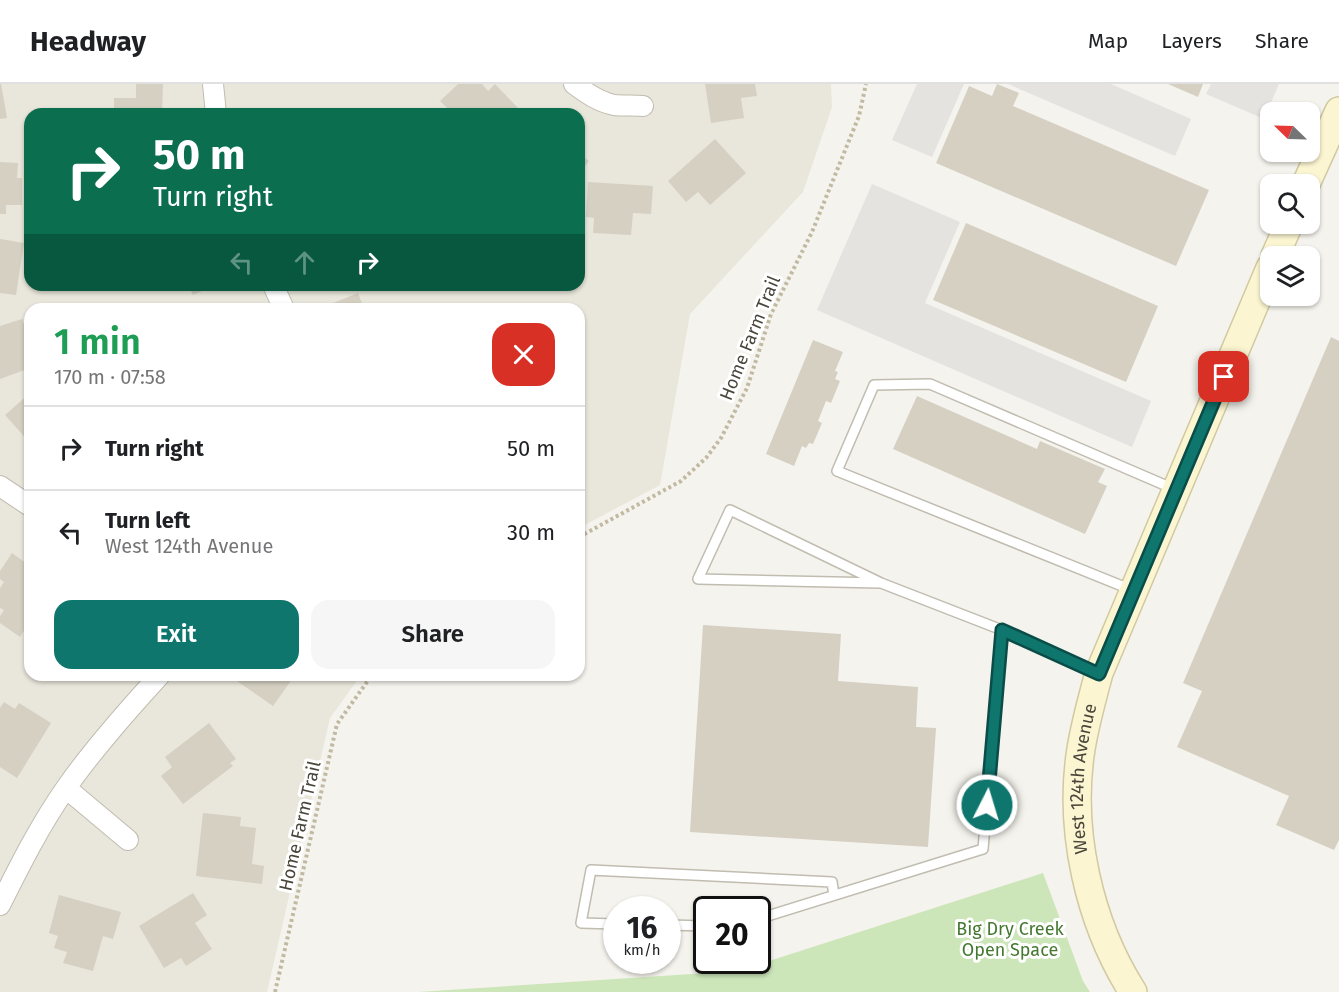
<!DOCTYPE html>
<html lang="en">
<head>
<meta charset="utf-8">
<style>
  body { margin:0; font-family:"Fira Sans",sans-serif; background:#f6f6f6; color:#202124; height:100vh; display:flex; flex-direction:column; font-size:22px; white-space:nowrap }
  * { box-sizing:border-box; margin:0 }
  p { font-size:20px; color:#757577 }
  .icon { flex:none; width:33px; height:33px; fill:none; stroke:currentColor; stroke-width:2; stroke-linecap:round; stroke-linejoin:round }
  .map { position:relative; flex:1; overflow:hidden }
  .drawer { position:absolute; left:24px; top:219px; width:561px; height:378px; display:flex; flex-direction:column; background:#fff; border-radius:18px; box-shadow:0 2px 4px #0004 }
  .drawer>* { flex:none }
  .guide { position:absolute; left:24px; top:24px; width:561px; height:183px; border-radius:18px; box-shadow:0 2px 4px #0004; background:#0b6e4f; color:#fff; overflow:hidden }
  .needle { width:39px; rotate:293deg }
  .fabs { position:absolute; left:1260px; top:18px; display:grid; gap:12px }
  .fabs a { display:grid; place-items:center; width:60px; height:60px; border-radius:12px; background:#fff; box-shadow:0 2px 4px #0004; font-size:30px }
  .speed { position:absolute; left:603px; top:812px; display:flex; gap:12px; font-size:30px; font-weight:700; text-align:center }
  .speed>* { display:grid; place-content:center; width:78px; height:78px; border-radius:50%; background:#fff; box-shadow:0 2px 4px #0004; line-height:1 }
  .speed small { font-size:15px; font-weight:400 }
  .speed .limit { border:3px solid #111; border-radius:9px; background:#fff; color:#111 }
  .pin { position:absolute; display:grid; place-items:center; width:51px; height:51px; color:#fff; margin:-26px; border-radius:12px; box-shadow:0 3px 9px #0006 }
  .me { position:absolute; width:66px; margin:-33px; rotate:5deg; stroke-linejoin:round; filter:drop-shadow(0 0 4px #0008) }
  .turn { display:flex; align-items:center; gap:21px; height:126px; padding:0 30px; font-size:27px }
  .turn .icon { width:78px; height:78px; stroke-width:2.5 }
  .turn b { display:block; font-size:42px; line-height:51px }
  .lanes { display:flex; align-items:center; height:57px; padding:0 30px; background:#0003; justify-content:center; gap:30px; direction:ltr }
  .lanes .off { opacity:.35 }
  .round { display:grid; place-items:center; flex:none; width:63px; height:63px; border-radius:18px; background:#f6f6f6 }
  .headline { display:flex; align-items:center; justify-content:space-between; height:102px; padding:0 30px }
  h1 { font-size:36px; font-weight:600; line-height:45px; color:#1e9e55 }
  .cta { display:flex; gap:12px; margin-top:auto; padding:12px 30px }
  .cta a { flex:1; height:69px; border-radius:18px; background:#0f766e; color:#fff; font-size:24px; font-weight:600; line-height:69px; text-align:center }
  .cta a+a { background:#f6f6f6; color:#202124 }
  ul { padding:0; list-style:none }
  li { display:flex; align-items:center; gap:18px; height:84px; padding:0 30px; border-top:2px solid #e0e0e0 }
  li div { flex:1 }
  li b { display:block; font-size:22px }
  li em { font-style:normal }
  header { display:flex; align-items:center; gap:36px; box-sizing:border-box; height:84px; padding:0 30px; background:#fff; border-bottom:2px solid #e0e0e0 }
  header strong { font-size:28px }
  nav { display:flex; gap:33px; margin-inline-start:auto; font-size:21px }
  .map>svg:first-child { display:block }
  .residential { fill:#e9e6db; fill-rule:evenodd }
  .green { fill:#cde6b9 }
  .parking { fill:#e4e3e0 }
  .building { fill:#d6d0c3 }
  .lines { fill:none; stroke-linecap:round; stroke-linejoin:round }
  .lane-casing { stroke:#c0bcb0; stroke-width:12 }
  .street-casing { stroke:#c0bcb0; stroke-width:22 }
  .secondary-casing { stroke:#d1c9a0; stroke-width:30 }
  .path { stroke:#c1b9a2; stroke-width:4; stroke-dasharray:3 3; stroke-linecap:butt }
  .lane { stroke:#fff; stroke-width:9 }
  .street { stroke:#fff; stroke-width:20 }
  .secondary { stroke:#fbf5d1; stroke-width:27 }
  .route-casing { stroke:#0a4d48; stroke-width:15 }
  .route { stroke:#0f766e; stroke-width:10 }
  .labels { text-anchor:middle; stroke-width:6; stroke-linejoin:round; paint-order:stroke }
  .street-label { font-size:18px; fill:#49453a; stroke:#fff }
  .park-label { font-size:18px; fill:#457831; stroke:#fff }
</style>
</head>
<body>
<header>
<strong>Headway</strong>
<nav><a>Map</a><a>Layers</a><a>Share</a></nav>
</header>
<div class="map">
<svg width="1339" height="908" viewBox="0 0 1339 908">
  <rect width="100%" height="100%" fill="#f5f3ed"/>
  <path class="residential" d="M 0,0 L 831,0 L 832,23 L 803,108 L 690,230 L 660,401 L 579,444 L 579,225 L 30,225 L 30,591 L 361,591 L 330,634 L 267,908 L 0,908 ZM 30,30 L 579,30 L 579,201 L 30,201 Z"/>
  <path class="green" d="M 1043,789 L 1083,897 L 1090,908 L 418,908 L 738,887 Z"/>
  <path class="parking" d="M 917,0 L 964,0 L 932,73 L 892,56 Z
    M 1008,0 L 1111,0 L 1191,35 L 1175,72 Z
    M 1211,0 L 1279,0 L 1264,35 L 1206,10 Z
    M 872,100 L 960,138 L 925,219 L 1151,317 L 1132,363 L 817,226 Z"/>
  <path class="building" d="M 0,0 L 1,0 L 7,34 L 0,35 Z
    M 136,0 L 163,0 L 162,30 L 114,30 L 114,14 L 136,14 Z
    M 458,0 L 482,0 L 488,7 L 495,0 L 518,24 L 512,30 L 453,30 L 440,17 Z
    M 705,0 L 755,0 L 757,12 L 741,14 L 744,34 L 711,39 Z
    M 997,0 L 1019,9 L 1013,22 L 1209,106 L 1176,182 L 936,79 L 969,2 L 992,12 Z
    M 1168,0 L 1203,0 L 1198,13 Z
    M 715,55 L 746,89 L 710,121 L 698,108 L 686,118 L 668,97 Z
    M 579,70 L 589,77 L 579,90 Z
    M 0,78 L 18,79 L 17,94 L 22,94 L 22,121 L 6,121 L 6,130 L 0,130 Z
    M 588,98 L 653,102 L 651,130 L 633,129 L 631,151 L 593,149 L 594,134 L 586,133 Z
    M 966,139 L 1158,222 L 1126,298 L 933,216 Z
    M 0,155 L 24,159 L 16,211 L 0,209 Z
    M 188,201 L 215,201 L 193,211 Z
    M 358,209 L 364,225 L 380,219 L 382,225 L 335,225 L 333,219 Z
    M 22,235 L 30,258 L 30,284 L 0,295 L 0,242 Z
    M 1331,253 L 1339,257 L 1339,756 L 1334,766 L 1276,741 L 1289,712 L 1177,663 L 1202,607 L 1183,599 Z
    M 813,256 L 843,268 L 835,287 L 838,288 L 835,295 L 840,297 L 831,319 L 826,317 L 818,337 L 822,339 L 813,360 L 809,359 L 806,364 L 802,362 L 794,382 L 766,370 Z
    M 30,309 L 30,359 L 5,331 Z
    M 917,312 L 1037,365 L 1040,357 L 1105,385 L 1098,398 L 1107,402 L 1085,450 L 893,365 Z
    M 12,469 L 30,482 L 30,537 L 20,553 L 0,539 L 0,532 L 4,526 L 0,524 L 0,504 L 4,498 L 0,495 L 0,487 Z
    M 703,541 L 841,550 L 838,597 L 918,603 L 916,643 L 936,644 L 928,763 L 690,748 Z
    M 236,591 L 295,591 L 273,622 L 234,595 Z
    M 4,618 L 15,625 L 19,619 L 51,639 L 17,694 L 0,683 L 0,624 Z
    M 209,639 L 236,675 L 230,679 L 233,682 L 183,720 L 161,692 L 172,683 L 165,673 Z
    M 203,729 L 241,733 L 240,742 L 256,744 L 252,780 L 264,782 L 262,800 L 196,792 Z
    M 193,809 L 207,831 L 195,839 L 212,865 L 186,882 L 181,874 L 164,884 L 139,842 Z
    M 59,811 L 121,828 L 113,855 L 103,852 L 93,887 L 63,879 L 67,868 L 54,864 L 58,852 L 49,849 Z"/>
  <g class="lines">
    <g class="lane-casing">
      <path id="lane" d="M 881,499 L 698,495 L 730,426 L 881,499 L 1002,546 L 1097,588
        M 1132,506 L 837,387 L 874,301 L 930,300 L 1174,405
        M 758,835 L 983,765 L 1002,546
        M 616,840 L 581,839 L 591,786 L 832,798 L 834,811
        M 668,841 L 706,842"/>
    </g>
    <g class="street-casing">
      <path id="street" d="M 213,0 L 216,30
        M 574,0 C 586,9 599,18 614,21 C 623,22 634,21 643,22
        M 273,201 L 284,225
        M 0,402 L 30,422
        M 66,704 L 128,756
        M 0,821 C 20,781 40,741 66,704 C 94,664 127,627 160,591"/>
    </g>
    <g class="secondary-casing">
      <g id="secondary">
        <path d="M 1306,100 L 1339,27"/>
        <path d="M 1275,172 L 1289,140"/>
        <path id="s1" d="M 1133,908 C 1089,839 1068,746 1081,665 C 1085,640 1092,615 1099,589 L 1270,184"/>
      </g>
    </g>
    <path class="path" d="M 579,453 L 681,397 L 706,374 L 721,354 L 747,304 L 771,230 L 812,148 L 859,32 L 866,0
      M 275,908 L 337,640 L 372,591"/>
    <use href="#lane" class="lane"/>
    <use href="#street" class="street"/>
    <use href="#secondary" class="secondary"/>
  </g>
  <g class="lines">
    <g class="route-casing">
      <path id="route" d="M 987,721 L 1002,546 L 1099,590 L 1224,293"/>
    </g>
    <use href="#route" class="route"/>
  </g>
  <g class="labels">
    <g class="street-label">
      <text transform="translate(750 254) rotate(-68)" y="6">Home Farm Trail</text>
      <text dy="6" stroke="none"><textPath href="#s1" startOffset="224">West 124th Avenue</textPath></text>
      <text transform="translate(300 742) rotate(-77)" y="6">Home Farm Trail</text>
    </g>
    <g class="park-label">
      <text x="1010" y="851">Big Dry Creek<tspan x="1010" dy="21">Open Space</tspan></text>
    </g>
  </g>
</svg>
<div class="fabs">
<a><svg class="needle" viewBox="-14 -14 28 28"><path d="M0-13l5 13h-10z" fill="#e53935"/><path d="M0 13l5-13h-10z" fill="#757577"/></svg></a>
<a><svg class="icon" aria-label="search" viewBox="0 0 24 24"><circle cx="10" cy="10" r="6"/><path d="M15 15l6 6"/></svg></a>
<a><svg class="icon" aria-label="layers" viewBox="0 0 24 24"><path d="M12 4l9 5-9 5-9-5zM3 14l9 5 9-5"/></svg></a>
</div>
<div class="speed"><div>16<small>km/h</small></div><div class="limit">20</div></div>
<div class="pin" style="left:1224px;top:293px;background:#d93025"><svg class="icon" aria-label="arrive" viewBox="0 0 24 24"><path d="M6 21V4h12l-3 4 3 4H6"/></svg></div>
<svg class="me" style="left:987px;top:721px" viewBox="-20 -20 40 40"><circle r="17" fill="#0f766e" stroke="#fff" stroke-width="3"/><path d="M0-11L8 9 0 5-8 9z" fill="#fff"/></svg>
<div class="guide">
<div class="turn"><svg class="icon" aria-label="right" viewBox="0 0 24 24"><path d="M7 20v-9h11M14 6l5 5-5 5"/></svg><div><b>50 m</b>Turn right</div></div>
<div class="lanes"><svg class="icon off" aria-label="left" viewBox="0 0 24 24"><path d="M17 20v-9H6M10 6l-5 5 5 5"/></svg><svg class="icon off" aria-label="ahead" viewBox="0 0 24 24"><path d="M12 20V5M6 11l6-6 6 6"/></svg><svg class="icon" aria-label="right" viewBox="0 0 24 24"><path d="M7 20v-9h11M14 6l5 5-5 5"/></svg></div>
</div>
<section class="drawer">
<div class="headline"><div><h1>1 min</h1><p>170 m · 07:58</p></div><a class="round" style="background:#d93025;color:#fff"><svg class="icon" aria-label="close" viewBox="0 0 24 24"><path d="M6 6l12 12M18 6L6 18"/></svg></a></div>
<ul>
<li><svg class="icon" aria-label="right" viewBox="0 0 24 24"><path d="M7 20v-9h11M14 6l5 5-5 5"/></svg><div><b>Turn right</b></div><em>50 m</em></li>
<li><svg class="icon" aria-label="left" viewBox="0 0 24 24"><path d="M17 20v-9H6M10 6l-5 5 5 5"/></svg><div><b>Turn left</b><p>West 124th Avenue</p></div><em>30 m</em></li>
</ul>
<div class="cta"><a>Exit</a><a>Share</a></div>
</section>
</div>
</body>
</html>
